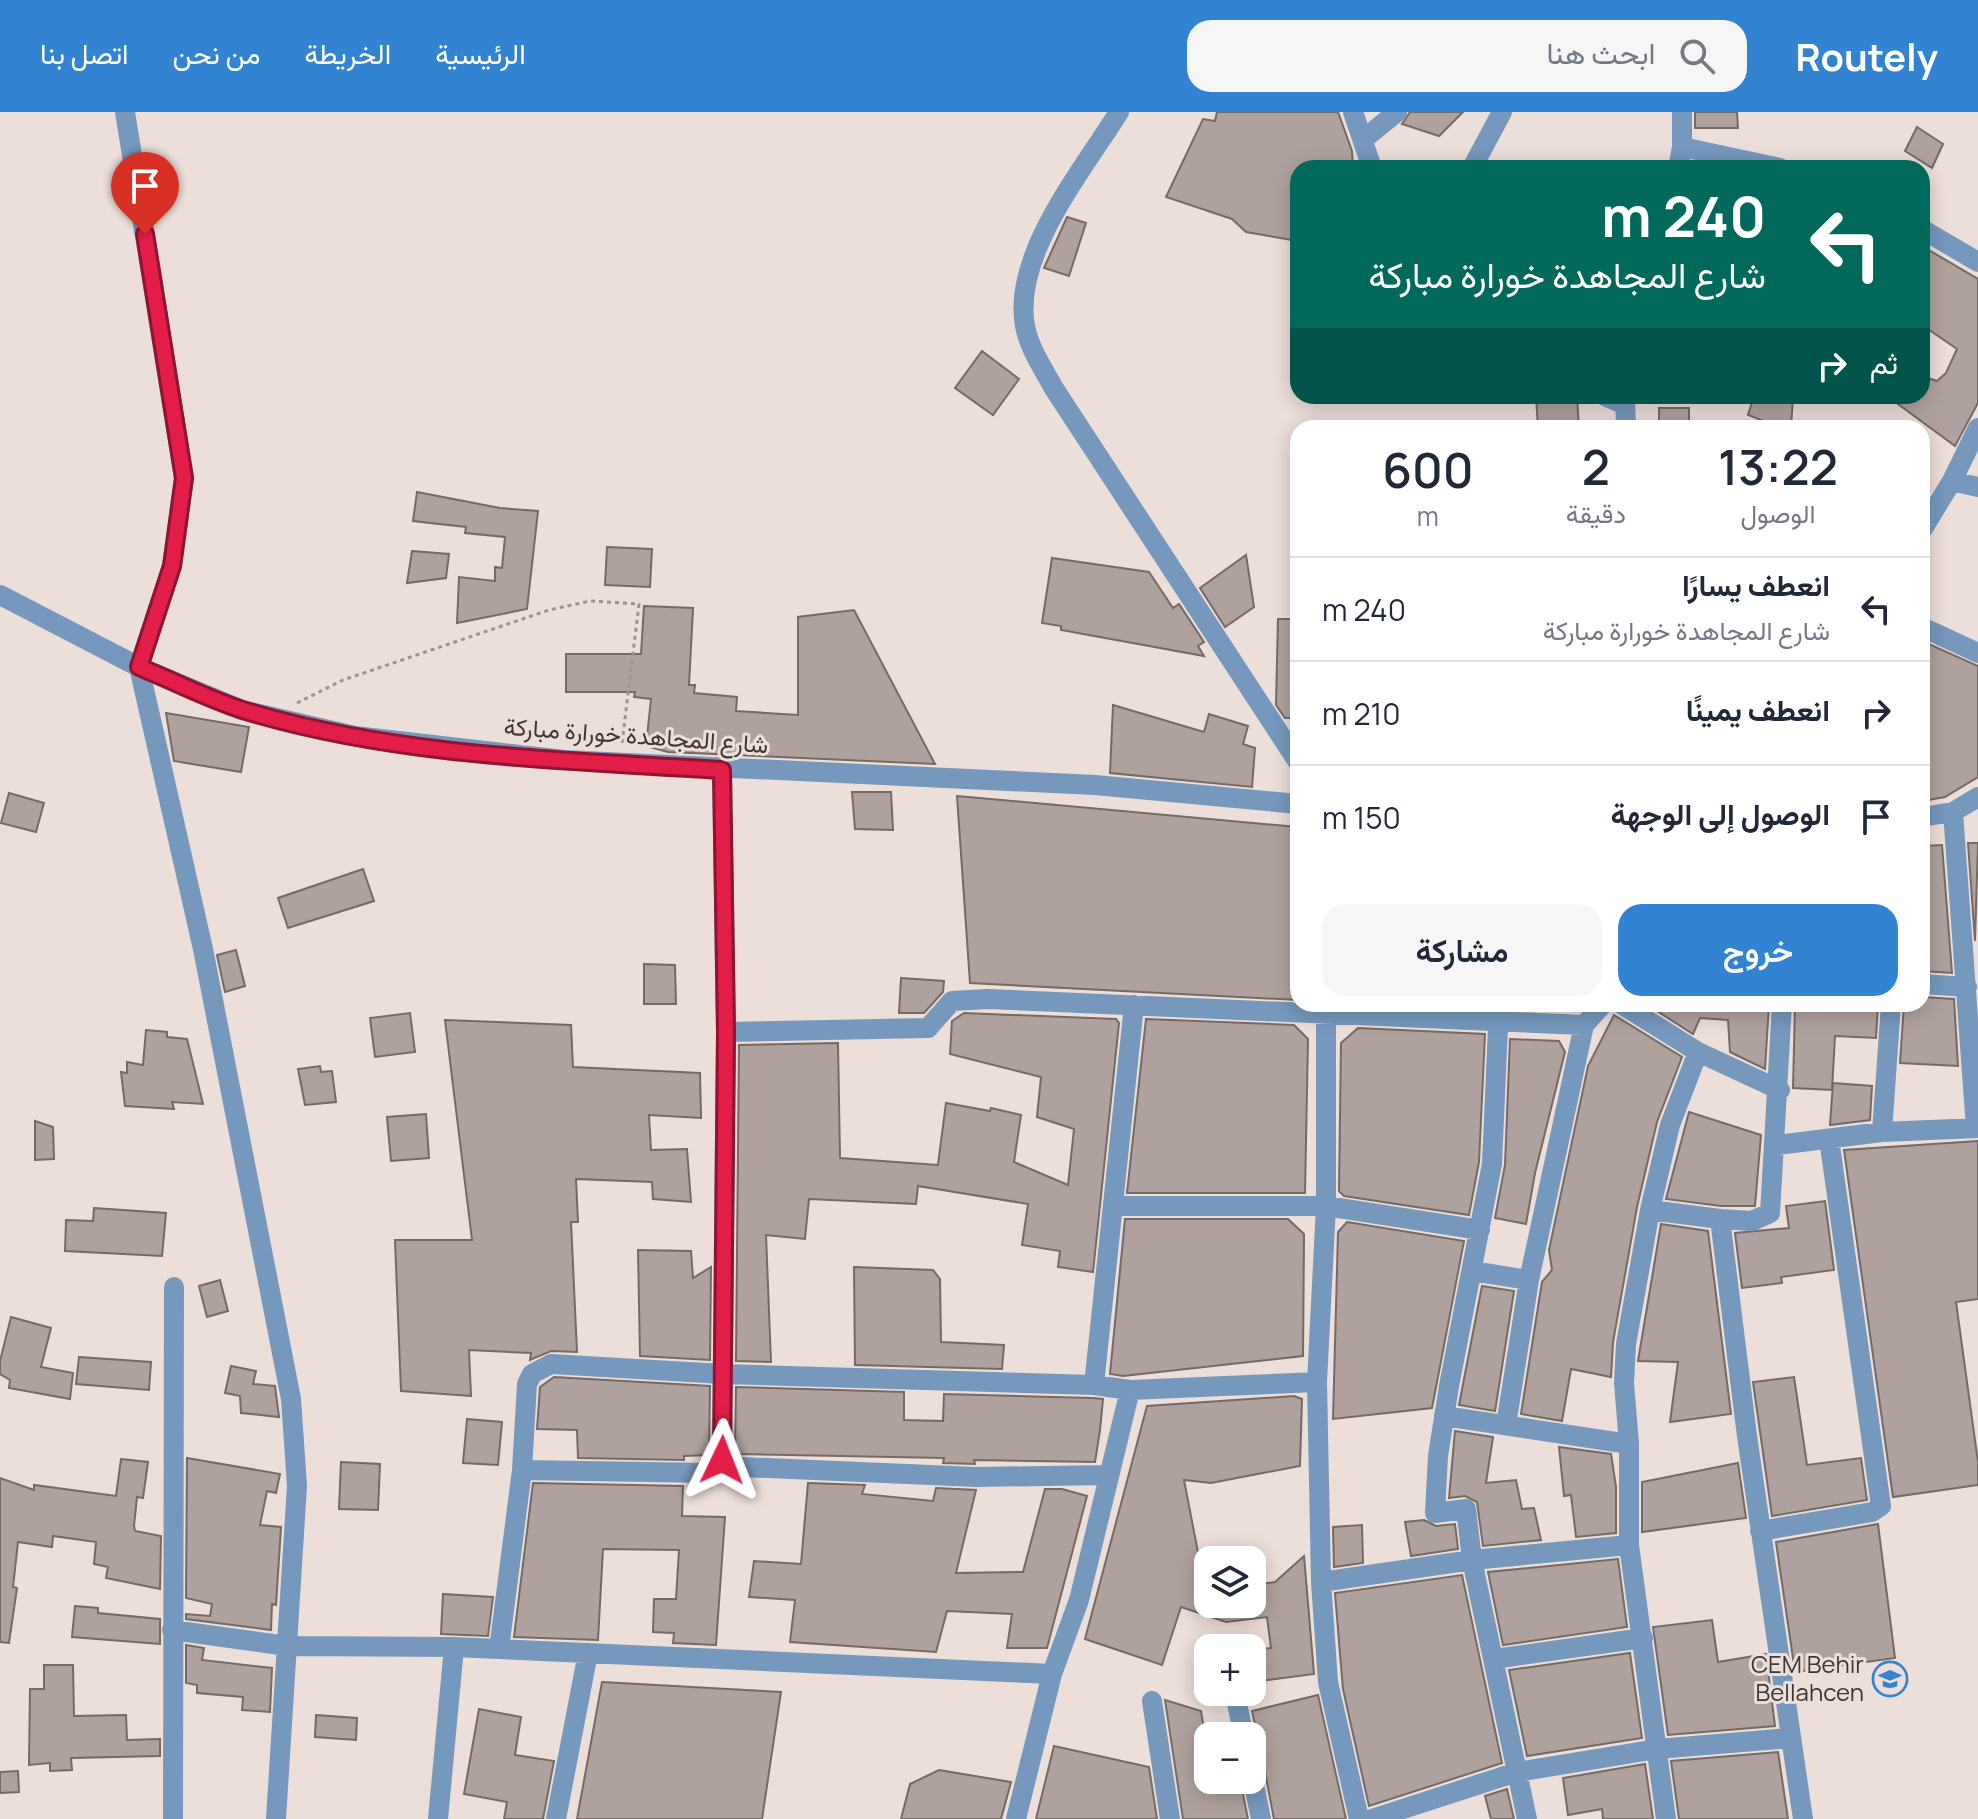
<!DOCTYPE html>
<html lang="ar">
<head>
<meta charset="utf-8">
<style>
  body { margin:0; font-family:Manrope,Vazirmatn,sans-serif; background:#f6f6f7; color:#1f2937; direction:rtl; height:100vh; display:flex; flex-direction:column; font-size:30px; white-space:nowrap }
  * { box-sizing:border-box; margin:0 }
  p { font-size:26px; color:#747a83 }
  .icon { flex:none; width:44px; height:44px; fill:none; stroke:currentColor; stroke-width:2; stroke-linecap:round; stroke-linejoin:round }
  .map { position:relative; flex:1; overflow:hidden; direction:ltr }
  .details { position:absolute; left:1290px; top:308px; width:640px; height:592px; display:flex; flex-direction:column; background:#fff; border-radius:24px; box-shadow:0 4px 20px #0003; direction:rtl }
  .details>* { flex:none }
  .guide { position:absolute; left:1290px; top:48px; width:640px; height:244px; border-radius:24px; box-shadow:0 4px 20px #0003; direction:rtl; background:#00695c; color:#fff; overflow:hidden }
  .buttons { position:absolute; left:1194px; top:1434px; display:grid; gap:16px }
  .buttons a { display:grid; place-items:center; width:72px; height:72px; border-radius:16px; background:#fff; box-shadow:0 4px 20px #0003; font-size:40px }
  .pin { position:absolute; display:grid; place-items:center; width:68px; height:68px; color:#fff; margin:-82px -34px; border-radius:50% 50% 50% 0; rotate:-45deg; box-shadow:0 0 8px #0007 }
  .pin .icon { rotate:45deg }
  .me { position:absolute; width:88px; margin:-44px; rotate:2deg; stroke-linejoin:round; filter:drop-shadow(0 0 6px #0008) }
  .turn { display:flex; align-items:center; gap:28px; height:168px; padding:0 32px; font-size:36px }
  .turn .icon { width:104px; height:104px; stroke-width:2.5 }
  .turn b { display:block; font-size:56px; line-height:68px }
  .then { display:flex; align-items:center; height:76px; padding:0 32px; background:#0003; gap:16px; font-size:30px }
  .eta { display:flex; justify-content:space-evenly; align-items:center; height:136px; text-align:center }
  .eta b { font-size:48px; font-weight:600; line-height:56px }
  .button { display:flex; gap:16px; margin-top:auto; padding:16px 32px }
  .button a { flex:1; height:92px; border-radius:24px; background:#3283d2; color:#fff; font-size:32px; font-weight:600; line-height:92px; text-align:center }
  .button a+a { background:#f6f6f7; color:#1f2937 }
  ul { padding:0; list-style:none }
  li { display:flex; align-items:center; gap:24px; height:104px; padding:0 32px; border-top:2px solid #e0e1e3 }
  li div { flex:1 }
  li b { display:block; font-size:30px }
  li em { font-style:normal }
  header { display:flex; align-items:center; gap:48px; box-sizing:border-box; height:112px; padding:0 40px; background:#3283d2; color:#fff }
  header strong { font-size:38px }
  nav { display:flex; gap:44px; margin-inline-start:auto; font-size:28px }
  .search { width:560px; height:72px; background:#f6f6f7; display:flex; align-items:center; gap:20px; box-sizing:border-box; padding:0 28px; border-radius:24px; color:#747a83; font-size:30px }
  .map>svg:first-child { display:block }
  .building { fill:#afa29e; stroke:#766a65; stroke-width:2 }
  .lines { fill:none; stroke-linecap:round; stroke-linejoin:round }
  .path { stroke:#9d938f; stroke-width:3; stroke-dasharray:4 4; stroke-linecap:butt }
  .minor { stroke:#7698bd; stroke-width:20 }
  .route-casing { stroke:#92132f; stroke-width:20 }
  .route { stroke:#e11d48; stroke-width:14 }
  .labels { text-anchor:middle; stroke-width:6; stroke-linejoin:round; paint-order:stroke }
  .street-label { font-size:24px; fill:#3d3836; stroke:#ecded9 }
  .poi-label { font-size:24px; fill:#3d3836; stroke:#ecded9; text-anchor:end }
</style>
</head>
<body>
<header>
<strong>Routely</strong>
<div class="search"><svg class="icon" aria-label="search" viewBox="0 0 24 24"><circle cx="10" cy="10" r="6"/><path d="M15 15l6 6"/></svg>ابحث هنا</div>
<nav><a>الرئيسية</a><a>الخريطة</a><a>من نحن</a><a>اتصل بنا</a></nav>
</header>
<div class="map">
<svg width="1978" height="1707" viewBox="0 0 1978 1707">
  <rect width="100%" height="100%" fill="#ecded9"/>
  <path class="building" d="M 1217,0 L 1338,0 L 1352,39 L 1353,56 L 1298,56 L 1298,129 L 1246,120 L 1232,107 L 1166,85 L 1203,7 L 1215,9 Z
    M 1410,0 L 1463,0 L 1439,24 L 1402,12 Z
    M 1695,0 L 1737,0 L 1738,16 L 1695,16 Z
    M 1917,15 L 1943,32 L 1932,56 L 1905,39 Z
    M 1067,105 L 1086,111 L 1069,164 L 1044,156 Z
    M 1922,134 L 1978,167 L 1978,291 L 1955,334 L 1887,284 L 1922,284 L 1922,264 L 1937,269 L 1946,261 L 1957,237 L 1922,213 Z
    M 982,239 L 1019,267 L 993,303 L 955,276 Z
    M 1536,284 L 1577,284 L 1579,316 L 1538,316 Z
    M 1754,284 L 1793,284 L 1791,316 L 1782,316 L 1748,303 Z
    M 1659,296 L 1689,296 L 1689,316 L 1659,316 Z
    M 417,380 L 500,396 L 538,399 L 527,497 L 457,511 L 459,465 L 495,469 L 495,455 L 502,456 L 505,425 L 465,421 L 466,415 L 413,409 Z
    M 607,435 L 652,437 L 650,475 L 605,473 Z
    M 412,439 L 449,442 L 446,466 L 407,471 Z
    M 1246,443 L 1254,495 L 1225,515 L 1200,476 Z
    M 1052,446 L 1149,460 L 1173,496 L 1179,492 L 1204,530 L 1198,534 L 1204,544 L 1061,518 L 1061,514 L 1042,511 Z
    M 644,494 L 693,496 L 689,573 L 695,573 L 694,581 L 737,585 L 736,599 L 798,603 L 798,505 L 854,498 L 935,652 L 668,640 L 646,634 L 651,587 L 634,585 L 635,580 L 566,580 L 566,542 L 641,542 Z
    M 1278,507 L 1298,507 L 1298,606 L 1285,606 L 1276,593 Z
    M 1922,529 L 1978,554 L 1978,665 L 1945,685 L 1922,689 Z
    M 1113,593 L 1204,620 L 1209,602 L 1248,614 L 1243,632 L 1255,636 L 1252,675 L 1110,661 Z
    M 166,601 L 249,615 L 241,660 L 174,649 Z
    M 852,680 L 891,680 L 893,718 L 855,717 Z
    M 9,681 L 44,691 L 36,720 L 1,711 Z
    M 957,684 L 1298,715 L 1298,888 L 970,871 Z
    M 1968,731 L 1978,731 L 1975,829 Z
    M 1942,733 L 1952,861 L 1922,859 L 1922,734 Z
    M 363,757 L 374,789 L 288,816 L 278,786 Z
    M 236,838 L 245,874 L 225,880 L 217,843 Z
    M 644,852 L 675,853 L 676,892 L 644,892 Z
    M 901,866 L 944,869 L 943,880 L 924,901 L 899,901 Z
    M 1922,885 L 1954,887 L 1958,954 L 1900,951 L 1904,892 L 1922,892 Z
    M 1646,892 L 1769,892 L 1765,957 L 1730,940 L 1728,908 L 1700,906 L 1693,922 Z
    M 1795,892 L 1878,892 L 1876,926 L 1835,924 L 1832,978 L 1793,976 Z
    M 410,901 L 415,940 L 375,945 L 370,906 Z
    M 964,901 L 1116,907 L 1119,911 L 1093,1160 L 1058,1155 L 1060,1139 L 1022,1133 L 1028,1092 L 918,1074 L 916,1092 L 809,1087 L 805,1127 L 766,1123 L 771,1250 L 736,1249 L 739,933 L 838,931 L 840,1046 L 938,1053 L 946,991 L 990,999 L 991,996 L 1021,1003 L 1014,1050 L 1068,1073 L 1074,1017 L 1037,1005 L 1041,965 L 950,942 L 952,909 Z
    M 1614,903 L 1682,945 L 1657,1010 L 1637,1095 L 1613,1230 L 1611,1265 L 1571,1257 L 1562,1309 L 1521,1302 L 1542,1170 L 1552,1158 L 1549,1138 L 1588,954 Z
    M 1146,907 L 1294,913 L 1308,927 L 1305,1081 L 1127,1081 Z
    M 445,908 L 571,913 L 573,955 L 700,961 L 701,1006 L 649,1003 L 651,1038 L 687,1037 L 691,1090 L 653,1087 L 652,1070 L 576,1067 L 578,1110 L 571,1110 L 577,1240 L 551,1239 L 530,1248 L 531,1241 L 469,1238 L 471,1284 L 401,1279 L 395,1128 L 472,1128 Z
    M 1358,916 L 1485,922 L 1479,1050 L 1469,1103 L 1344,1084 L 1339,1079 L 1341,931 Z
    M 146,918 L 167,920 L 167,925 L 187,927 L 203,992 L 172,990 L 174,997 L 125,994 L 121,960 L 127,961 L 127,950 L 143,953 Z
    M 1510,927 L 1559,929 L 1565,940 L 1535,1061 L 1526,1112 L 1495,1106 L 1505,1053 Z
    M 320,954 L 321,960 L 332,959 L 336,990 L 305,993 L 298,957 Z
    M 1833,971 L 1872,974 L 1870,1008 L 1830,1013 Z
    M 1689,1000 L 1761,1023 L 1755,1094 L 1721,1094 L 1666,1087 Z
    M 426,1002 L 429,1046 L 391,1049 L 387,1005 Z
    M 35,1009 L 53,1015 L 54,1047 L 35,1048 Z
    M 1978,1029 L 1978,1187 L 1956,1190 L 1978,1350 L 1978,1373 L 1893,1385 L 1844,1038 Z
    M 1825,1089 L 1834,1158 L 1781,1165 L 1782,1171 L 1742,1176 L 1735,1121 L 1789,1116 L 1786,1094 Z
    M 94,1096 L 166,1101 L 162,1144 L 65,1139 L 66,1108 L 93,1109 Z
    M 1125,1107 L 1288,1107 L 1304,1122 L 1303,1244 L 1123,1264 L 1110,1262 Z
    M 1347,1110 L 1464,1129 L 1432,1296 L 1333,1307 L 1338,1120 Z
    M 1661,1112 L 1708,1119 L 1731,1302 L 1670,1310 L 1678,1250 L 1638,1249 Z
    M 638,1138 L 691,1139 L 693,1166 L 711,1155 L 710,1248 L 640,1244 Z
    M 854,1155 L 933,1158 L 940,1167 L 941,1230 L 1004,1233 L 1002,1257 L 855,1253 Z
    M 220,1168 L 228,1199 L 207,1205 L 199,1174 Z
    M 1482,1174 L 1514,1179 L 1495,1299 L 1459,1293 Z
    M 11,1205 L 51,1216 L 41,1255 L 73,1261 L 70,1287 L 9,1276 L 10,1268 L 0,1262 L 0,1249 Z
    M 79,1245 L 151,1250 L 149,1278 L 76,1272 Z
    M 231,1254 L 256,1259 L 253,1272 L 275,1274 L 279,1305 L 241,1301 L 240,1284 L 225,1281 Z
    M 554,1265 L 710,1274 L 709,1343 L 684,1344 L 684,1348 L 578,1346 L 577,1318 L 537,1317 L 540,1275 Z
    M 1794,1265 L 1807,1353 L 1861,1346 L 1867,1388 L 1772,1404 L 1753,1270 Z
    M 736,1275 L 904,1280 L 904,1308 L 943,1309 L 944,1282 L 1093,1286 L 1103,1287 L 1100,1318 L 1095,1350 L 974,1348 L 975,1352 L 943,1351 L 944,1346 L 735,1342 Z
    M 1294,1284 L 1302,1287 L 1300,1354 L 1211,1371 L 1184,1368 L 1208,1492 L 1252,1492 L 1252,1473 L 1275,1470 L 1304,1444 L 1314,1562 L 1252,1570 L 1252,1538 L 1271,1536 L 1267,1505 L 1226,1510 L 1181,1495 L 1162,1553 L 1085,1527 L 1147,1294 Z
    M 467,1307 L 502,1310 L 498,1353 L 463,1351 Z
    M 1455,1319 L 1493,1325 L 1486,1371 L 1516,1368 L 1522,1397 L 1534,1396 L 1541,1428 L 1483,1434 L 1477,1390 L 1465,1384 L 1449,1386 Z
    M 1559,1335 L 1611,1342 L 1616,1375 L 1616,1421 L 1576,1425 L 1571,1383 L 1564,1384 Z
    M 187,1346 L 280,1362 L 276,1381 L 267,1379 L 260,1413 L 281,1415 L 276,1493 L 272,1492 L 271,1518 L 186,1507 L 186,1502 L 210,1504 L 212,1492 L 186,1486 Z
    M 121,1347 L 148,1350 L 143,1386 L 137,1385 L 134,1414 L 135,1419 L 161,1424 L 160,1477 L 106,1466 L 108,1455 L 94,1452 L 96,1430 L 53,1424 L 52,1435 L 18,1430 L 13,1475 L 17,1476 L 9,1531 L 0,1530 L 0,1366 L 34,1378 L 34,1373 L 116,1384 Z
    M 341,1350 L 380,1352 L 378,1398 L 339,1397 Z
    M 1738,1351 L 1746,1406 L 1642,1420 L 1642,1370 Z
    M 533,1371 L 683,1374 L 682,1404 L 725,1405 L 716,1533 L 673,1531 L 674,1521 L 653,1520 L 654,1487 L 676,1487 L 679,1438 L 603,1437 L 598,1528 L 514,1525 Z
    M 808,1371 L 865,1373 L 862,1382 L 933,1389 L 936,1376 L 976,1378 L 956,1461 L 1023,1460 L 1045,1377 L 1062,1377 L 1087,1384 L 1047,1536 L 1007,1536 L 1012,1502 L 947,1499 L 936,1540 L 790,1530 L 795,1488 L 749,1485 L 754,1449 L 801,1452 Z
    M 1424,1408 L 1436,1414 L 1455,1412 L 1458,1437 L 1411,1444 L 1405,1410 Z
    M 1878,1412 L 1895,1546 L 1795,1560 L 1776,1430 Z
    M 1362,1413 L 1363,1451 L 1334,1455 L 1333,1415 Z
    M 1618,1447 L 1627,1515 L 1503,1533 L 1488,1460 Z
    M 1462,1463 L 1502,1651 L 1369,1694 L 1343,1577 L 1335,1481 Z
    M 443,1482 L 493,1485 L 488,1524 L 441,1522 Z
    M 75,1494 L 98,1496 L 98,1501 L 160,1507 L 160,1532 L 72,1525 Z
    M 1712,1508 L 1718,1550 L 1766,1542 L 1775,1614 L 1668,1623 L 1653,1515 Z
    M 186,1533 L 204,1536 L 202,1548 L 272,1556 L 270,1600 L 242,1598 L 243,1585 L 197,1581 L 197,1573 L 186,1571 Z
    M 1630,1541 L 1642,1626 L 1527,1644 L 1509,1558 Z
    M 44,1553 L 73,1553 L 74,1604 L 126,1603 L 127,1628 L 160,1627 L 160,1644 L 71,1646 L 72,1658 L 50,1659 L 50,1651 L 29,1653 L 30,1577 L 44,1577 Z
    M 602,1570 L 781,1580 L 762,1707 L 577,1707 Z
    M 1318,1583 L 1346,1707 L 1274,1707 L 1265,1660 L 1258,1652 L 1254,1632 L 1257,1622 L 1252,1599 Z
    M 1165,1588 L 1201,1599 L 1204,1617 L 1208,1618 L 1208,1668 L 1240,1668 L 1248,1707 L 1183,1707 Z
    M 479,1597 L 521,1605 L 515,1643 L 554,1649 L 543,1707 L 504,1707 L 507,1690 L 464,1682 Z
    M 316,1603 L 357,1606 L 356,1628 L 315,1625 Z
    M 1054,1634 L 1149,1655 L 1157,1707 L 1036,1707 Z
    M 1778,1640 L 1788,1707 L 1679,1707 L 1671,1649 Z
    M 1645,1652 L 1653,1707 L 1603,1707 L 1602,1697 L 1568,1703 L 1563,1666 Z
    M 939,1658 L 1011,1670 L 1001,1707 L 901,1707 L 910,1672 Z
    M 18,1659 L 19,1680 L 0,1681 L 0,1660 Z
    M 1507,1677 L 1514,1707 L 1491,1707 L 1485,1684 Z"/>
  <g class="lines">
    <path class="path" d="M 297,591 L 343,568 L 549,498 L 590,489 L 639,492 L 622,631"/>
    <path class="minor" d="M 125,0 L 184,366 L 172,454 L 139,555 L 203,837 L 291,1287 L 297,1374 L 276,1707
      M 1119,0 C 1083,58 1012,143 1025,214 C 1029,236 1043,256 1053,275 L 1298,650
      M 1353,0 L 1372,56
      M 1365,26 L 1397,0
      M 1682,35 L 1780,56
      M 1472,56 L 1502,0
      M 1678,56 L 1682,35 L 1682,0
      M 1922,117 L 1978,150
      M 1605,284 L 1623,292
      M 1625,284 L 1626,316
      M 1952,369 L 1978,375
      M 1922,418 L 1952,369 L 1978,316
      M 0,483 L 139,555 L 242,598 L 355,624 L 564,648 L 1095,673 L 1298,692
      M 1922,515 L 1978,541
      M 722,658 L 726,920 L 928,916 L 952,889 L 988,887 L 1584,913
      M 1953,700 L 1976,1016
      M 1922,705 L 1953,700 L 1978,685
      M 1922,872 L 1967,875
      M 1326,892 L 1326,1094 L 1317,1270 L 1321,1470 L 1328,1570 L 1359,1707
      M 1499,892 L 1492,1052 L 1449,1274 L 1438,1344 L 1435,1401 L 1466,1397 L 1472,1448 L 1527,1707
      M 1621,892 L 1698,940 L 1780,978
      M 1782,892 L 1770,1101 L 1752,1109 L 1720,1107 L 1747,1324 L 1803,1707
      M 1698,940 L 1670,1013 L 1650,1098 L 1720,1107
      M 1882,1020 L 1891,892
      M 1777,1033 L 1882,1020 L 1978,1016
      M 1115,1094 L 1326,1094 L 1480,1118
      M 1650,1098 L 1626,1232 L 1624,1271 L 1629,1332 L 1629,1433 L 1666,1707
      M 1472,1159 L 1529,1168
      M 1094,1273 L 1134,893
      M 1444,1304 L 1629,1332
      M 1506,1313 L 1529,1168 L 1584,913 L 1603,892
      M 719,1354 L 976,1365 L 1106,1363
      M 522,1358 L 527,1272 L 532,1262 L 551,1252 L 723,1262 L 1094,1273 L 1130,1278 L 1317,1270
      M 1760,1419 L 1872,1400 L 1881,1394 L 1829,1027
      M 1321,1470 L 1472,1448 L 1629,1433
      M 172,1518 L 287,1534 L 454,1535 L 1052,1562
      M 499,1537 L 522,1358 L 713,1361 L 722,1348 L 726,920
      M 1494,1547 L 1643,1526
      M 1236,1587 L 1244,1624
      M 1152,1589 L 1170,1707
      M 1252,1663 L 1261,1707
      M 173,1707 L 174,1175
      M 438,1707 L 454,1535
      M 556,1707 L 588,1541
      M 1016,1707 L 1052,1562 L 1079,1488 L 1130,1278
      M 1372,1707 L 1517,1660 L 1657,1637 L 1791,1626"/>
  </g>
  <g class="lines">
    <g class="route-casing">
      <path id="route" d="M 145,122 L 184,366 L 172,454 L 139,555 C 174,569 210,588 246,599 C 399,645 564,648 722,658 L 726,920 L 722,1348"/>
    </g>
    <use href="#route" class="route"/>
  </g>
  <defs>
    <g id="school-ring" transform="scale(1.8)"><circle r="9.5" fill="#ecded9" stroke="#3283d2" stroke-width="1.5"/><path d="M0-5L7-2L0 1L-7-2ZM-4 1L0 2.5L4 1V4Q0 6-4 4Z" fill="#3283d2"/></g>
  </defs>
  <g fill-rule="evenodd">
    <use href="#school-ring" x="1890" y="1567"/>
  </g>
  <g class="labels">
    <g class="street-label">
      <text transform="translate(636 624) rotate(4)" y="8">شارع المجاهدة خورارة مباركة</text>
    </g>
    <g class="poi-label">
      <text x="1864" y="1561">CEM Behir<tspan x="1864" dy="28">Bellahcen</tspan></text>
    </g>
  </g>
</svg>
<div class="buttons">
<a><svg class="icon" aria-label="layers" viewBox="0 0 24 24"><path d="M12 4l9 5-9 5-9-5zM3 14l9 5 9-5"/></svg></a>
<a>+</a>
<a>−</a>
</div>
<div class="pin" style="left:145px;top:122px;background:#d93025"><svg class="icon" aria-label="arrive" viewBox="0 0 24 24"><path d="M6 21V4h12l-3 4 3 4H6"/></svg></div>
<svg class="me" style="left:722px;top:1348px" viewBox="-20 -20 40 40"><path d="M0-17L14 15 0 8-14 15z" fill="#e11d48" stroke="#fff" stroke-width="4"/></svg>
<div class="guide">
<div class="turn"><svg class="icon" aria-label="left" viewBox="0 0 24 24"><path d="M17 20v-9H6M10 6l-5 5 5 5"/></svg><div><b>240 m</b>شارع المجاهدة خورارة مباركة</div></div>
<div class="then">ثم<svg class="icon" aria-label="right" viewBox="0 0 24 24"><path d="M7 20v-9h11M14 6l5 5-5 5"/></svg></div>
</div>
<section class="details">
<div class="eta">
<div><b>13:22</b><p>الوصول</p></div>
<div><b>2</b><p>دقيقة</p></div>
<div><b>600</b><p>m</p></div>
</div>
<ul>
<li><svg class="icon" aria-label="left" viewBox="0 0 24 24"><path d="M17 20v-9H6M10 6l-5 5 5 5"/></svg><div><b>انعطف يسارًا</b><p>شارع المجاهدة خورارة مباركة</p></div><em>240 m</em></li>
<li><svg class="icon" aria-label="right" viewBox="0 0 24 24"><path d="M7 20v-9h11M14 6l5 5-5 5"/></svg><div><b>انعطف يمينًا</b></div><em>210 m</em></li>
<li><svg class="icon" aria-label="arrive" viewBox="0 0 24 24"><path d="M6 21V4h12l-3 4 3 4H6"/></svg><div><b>الوصول إلى الوجهة</b></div><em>150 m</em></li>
</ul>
<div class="button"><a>خروج</a><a>مشاركة</a></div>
</section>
</div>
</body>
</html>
